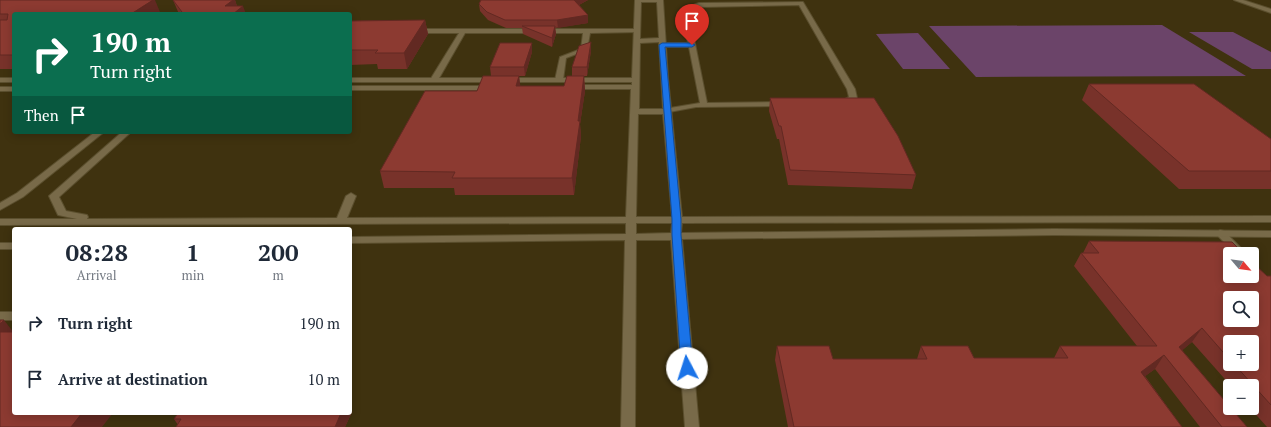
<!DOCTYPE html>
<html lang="en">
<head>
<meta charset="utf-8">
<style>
  body { margin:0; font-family:"PT Serif",serif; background:#f2f2f3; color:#1f2937; height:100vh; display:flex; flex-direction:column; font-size:15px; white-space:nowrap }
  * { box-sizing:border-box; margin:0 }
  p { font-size:13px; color:#747a83 }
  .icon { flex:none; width:22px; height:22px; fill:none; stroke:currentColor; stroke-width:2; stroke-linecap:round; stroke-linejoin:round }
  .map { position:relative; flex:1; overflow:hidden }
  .panel { position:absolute; left:12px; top:227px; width:340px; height:188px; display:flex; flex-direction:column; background:#fff; border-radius:4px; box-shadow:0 2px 10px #0003 }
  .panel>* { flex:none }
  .hud { position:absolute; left:12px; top:12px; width:340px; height:122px; border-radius:4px; box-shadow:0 2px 10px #0003; background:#0b6e4f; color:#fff; overflow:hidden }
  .needle { width:26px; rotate:119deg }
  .tools { position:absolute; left:1223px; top:247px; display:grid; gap:8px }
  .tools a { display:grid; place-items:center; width:36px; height:36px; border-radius:4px; background:#fff; box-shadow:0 2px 10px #0003; font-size:20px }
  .pin { position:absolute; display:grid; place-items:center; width:34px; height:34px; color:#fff; margin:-41px -17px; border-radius:50% 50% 50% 0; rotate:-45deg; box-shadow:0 0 4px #0007 }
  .pin .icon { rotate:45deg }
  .me { position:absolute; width:44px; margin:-22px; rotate:355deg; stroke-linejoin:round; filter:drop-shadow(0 0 3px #0008) }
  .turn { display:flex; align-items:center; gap:14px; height:84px; padding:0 12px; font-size:18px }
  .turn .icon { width:52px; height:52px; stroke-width:2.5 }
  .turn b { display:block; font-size:28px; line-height:34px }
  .then { display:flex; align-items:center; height:38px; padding:0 12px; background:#0003; gap:8px; font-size:15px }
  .eta { display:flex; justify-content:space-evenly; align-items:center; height:68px; text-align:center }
  .eta b { font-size:24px; font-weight:600; line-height:28px }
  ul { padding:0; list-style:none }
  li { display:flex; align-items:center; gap:12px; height:56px; padding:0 12px }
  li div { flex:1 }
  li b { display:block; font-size:15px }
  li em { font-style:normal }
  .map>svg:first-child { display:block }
  .green { fill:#6b4469 }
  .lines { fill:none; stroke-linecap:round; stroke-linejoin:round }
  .lane-casing { stroke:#5b4f2e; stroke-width:2 }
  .street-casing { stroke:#5b4f2e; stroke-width:2 }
  .lane { fill:#786a49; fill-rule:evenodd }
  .street { fill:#786a49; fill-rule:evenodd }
  .wall { fill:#78322a; fill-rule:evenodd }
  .shaded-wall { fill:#622922 }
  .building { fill:#8c3a31; stroke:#622922; fill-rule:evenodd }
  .route { fill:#1a73e8; stroke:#114b97 }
</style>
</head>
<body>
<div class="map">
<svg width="1271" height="427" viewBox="0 0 1271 427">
  <rect width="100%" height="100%" fill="#3f320f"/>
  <path class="green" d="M 1162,25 L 1246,76 L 976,77 L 929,26 Z
    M 1189,32 L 1233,32 L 1271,52 L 1271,69 L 1252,69 Z
    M 918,33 L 950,69 L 903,69 L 876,34 Z"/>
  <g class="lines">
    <g class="lane-casing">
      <path id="lane" d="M 1234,0 L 1243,0 L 1271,9 L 1271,13 Z
        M 803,2 L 855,89 L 857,98 C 852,104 845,109 838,103 L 849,97 L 847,89 L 799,5 L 700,7 L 692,9 L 689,14 L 707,103 L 782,102 L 786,104 L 782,106 L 696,107 L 664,113 L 664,109 L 700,103 L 689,47 L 662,47 L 659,45 L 662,43 L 688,43 L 683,14 L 688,7 L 699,3 Z
        M 638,29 L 640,30 L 640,32 L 590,33 L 587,50 L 566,58 L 563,80 L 559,82 L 555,80 L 560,57 L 581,49 L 583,33 L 465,33 L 438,80 L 434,82 L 430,80 L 459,33 L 414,33 L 411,31 L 414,29 Z
        M 1220,230 L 1224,231 L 1247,254 L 1236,254 L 1215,233 Z"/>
    </g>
    <g class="street-casing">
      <path id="street" d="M 635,0 L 663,0 L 668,78 L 682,217 L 1271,216 L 1271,222 L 682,223 L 681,233 L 1054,229 L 1271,231 L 1271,237 L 1054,235 L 682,239 L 699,427 L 685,427 L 671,240 L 636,240 L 635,427 L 621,427 L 625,240 L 350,243 L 350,237 L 626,234 L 626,223 L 0,225 L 0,219 L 77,219 L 58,215 L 49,196 L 122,132 L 131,132 L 59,197 L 66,211 L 87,215 L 88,217 L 87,219 L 337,218 L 346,196 L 351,193 L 356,196 L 347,218 L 626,217 L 631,89 L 572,89 L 568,87 L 572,85 L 632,85 L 632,82 L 350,82 L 350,78 L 632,78 ZM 641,2 L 657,2 L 659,38 L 640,39 ZM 659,42 L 663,109 L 639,109 L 640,43 ZM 638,114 L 663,114 L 672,217 L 636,217 ZM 636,223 L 672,223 L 671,233 L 636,234 Z
        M 0,78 L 14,78 L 14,82 L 0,82 Z
        M 350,86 L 490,86 L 494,88 L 490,90 L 350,90 Z
        M 0,87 L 14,87 L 14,91 L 0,91 Z
        M 95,132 L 104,132 L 23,197 L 0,210 L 0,203 L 17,193 Z
        M 0,243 L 14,243 L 14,249 L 0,249 Z
        M 0,312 L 14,312 L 14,320 L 0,320 Z"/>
    </g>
    <use href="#lane" class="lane"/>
    <use href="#street" class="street"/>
  </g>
  <path class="wall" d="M 0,0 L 160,12 L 14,14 L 14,69 L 0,69 Z
    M 173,0 L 235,0 L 237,6 L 246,14 L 179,14 Z
    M 481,0 L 588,0 L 579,5 L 588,15 L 588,23 L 555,28 L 556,34 L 552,47 L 523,34 L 522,28 L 506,28 L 488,20 L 480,11 L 479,4 Z
    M 425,20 L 428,34 L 407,69 L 378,69 L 377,64 L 350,65 L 350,21 Z
    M 591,51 L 587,76 L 584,76 L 585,91 L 580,124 L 581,136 L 574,195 L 455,195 L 454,188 L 384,188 L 380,171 L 477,91 L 491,76 L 490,67 L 532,52 L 525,76 L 519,76 L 520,86 L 564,86 L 572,76 L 572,67 Z
    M 1089,84 L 1271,139 L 1271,189 L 1179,189 L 1082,100 Z
    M 770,98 L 916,175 L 912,189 L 788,185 L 779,139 L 777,139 L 769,111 Z
    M 1089,241 L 1267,276 L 1271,276 L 1271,427 L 1267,427 L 1250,408 L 1252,408 L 1252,386 L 1231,386 L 1192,342 L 1182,350 L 1247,427 L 1200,427 L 1155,369 L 1145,376 L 1182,427 L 788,427 L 775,360 L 777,346 L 833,359 L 917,359 L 921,346 L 974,358 L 1054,358 L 1060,346 L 1137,346 L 1074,266 L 1081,253 L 1083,253 ZM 1230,342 L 1252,364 L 1230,364 Z
    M 350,407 L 352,412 L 345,427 L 176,427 L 178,425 L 174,419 L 178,413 L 350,413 Z"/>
  <path class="shaded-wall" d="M 153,0 L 155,0 L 160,12 L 157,14 L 131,14 Z
    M 233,0 L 235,0 L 238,10 L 243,6 L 246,14 L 228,14 L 225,6 Z
    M 574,0 L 588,0 L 575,7 Z
    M 588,15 L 588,23 L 558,28 L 557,20 Z
    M 425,20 L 428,34 L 407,69 L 404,53 Z
    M 555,26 L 556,34 L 552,47 L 552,38 Z
    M 591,42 L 591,51 L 587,76 L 587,67 Z
    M 532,43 L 532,52 L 525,76 L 524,67 Z
    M 519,76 L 521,91 L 516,86 Z
    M 584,76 L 585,91 L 580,124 L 581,136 L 574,195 L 572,178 L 578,121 Z
    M 4,320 L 14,333 L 0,342 L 0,324 Z
    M 1202,328 L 1192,342 L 1170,361 L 1179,347 Z
    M 1164,355 L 1155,369 L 1132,386 L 1141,372 Z
    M 350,407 L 352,412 L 345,427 L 335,427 L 341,413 L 350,413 Z
    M 82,413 L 113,413 L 102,427 L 71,427 Z"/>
  <path class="building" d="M 0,0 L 153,0 L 131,14 L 14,14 L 14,55 L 0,55 L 0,20 L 7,20 L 8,14 L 0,14 Z
    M 173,0 L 233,0 L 225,6 L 243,6 L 233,14 L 180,14 L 182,12 Z
    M 481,0 L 574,0 L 588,15 L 557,20 L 505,20 L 487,12 L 479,4 Z
    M 425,20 L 404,53 L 375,53 L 378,50 L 350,50 L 350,21 Z
    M 522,26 L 555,26 L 552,38 Z
    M 591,42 L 587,67 L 572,67 L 579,46 Z
    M 500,43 L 532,43 L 524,67 L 490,67 Z
    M 483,76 L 519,76 L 516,86 L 564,86 L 567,76 L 584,76 L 578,121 L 580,121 L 572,178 L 452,178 L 455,172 L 380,171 L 425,91 L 477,91 Z
    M 1089,84 L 1194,84 L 1271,139 L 1271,171 L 1189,171 Z
    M 770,98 L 874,98 L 898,136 L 916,175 L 790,170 L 781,126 L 779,126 Z
    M 1089,241 L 1232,242 L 1244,254 L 1230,254 L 1230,276 L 1252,276 L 1252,262 L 1267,276 L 1271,276 L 1271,405 L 1234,364 L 1252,364 L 1252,342 L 1230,342 L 1230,360 L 1202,328 L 1179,347 L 1230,407 L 1230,408 L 1231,408 L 1247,427 L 1222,427 L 1164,355 L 1141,372 L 1182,427 L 794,427 L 777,346 L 829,346 L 833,359 L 927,359 L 921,346 L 968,346 L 974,358 L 1068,358 L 1060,346 L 1157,346 L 1081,253 L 1099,253 ZM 1230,298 L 1252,298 L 1252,320 L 1230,320 Z
    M 0,320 L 4,320 L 0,324 Z
    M 0,332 L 14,332 L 14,413 L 82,413 L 71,427 L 0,427 Z
    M 178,413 L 341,413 L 335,427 L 176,427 L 181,419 L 174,419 Z"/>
  <path class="route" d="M 662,43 L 692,43 L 695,45 L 692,47 L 665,47 L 681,219 L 681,235 L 693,368 L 691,371 L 683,371 L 681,368 L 672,235 L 672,219 L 659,45 Z"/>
</svg>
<div class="tools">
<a><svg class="needle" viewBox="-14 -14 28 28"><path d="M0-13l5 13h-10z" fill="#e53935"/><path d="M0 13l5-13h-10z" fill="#747a83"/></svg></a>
<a><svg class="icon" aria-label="search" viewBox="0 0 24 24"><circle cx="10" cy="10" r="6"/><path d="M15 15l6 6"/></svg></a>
<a>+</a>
<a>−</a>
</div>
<div class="pin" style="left:692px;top:45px;background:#d93025"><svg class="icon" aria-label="arrive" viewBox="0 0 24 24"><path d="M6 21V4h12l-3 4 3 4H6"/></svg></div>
<svg class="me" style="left:687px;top:368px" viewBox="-20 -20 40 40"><circle r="19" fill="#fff"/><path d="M0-13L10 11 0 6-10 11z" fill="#1a73e8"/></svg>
<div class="hud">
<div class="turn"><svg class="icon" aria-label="right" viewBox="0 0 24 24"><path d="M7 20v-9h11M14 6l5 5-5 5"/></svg><div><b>190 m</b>Turn right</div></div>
<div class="then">Then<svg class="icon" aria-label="arrive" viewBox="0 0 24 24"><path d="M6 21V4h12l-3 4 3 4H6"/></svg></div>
</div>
<section class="panel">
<div class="eta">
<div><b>08:28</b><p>Arrival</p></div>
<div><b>1</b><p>min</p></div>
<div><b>200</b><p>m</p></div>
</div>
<ul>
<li><svg class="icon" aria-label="right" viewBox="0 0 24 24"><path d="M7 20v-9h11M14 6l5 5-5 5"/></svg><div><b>Turn right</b></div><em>190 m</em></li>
<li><svg class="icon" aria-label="arrive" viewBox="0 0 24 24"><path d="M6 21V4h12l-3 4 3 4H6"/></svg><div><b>Arrive at destination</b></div><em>10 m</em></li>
</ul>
</section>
</div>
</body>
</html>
